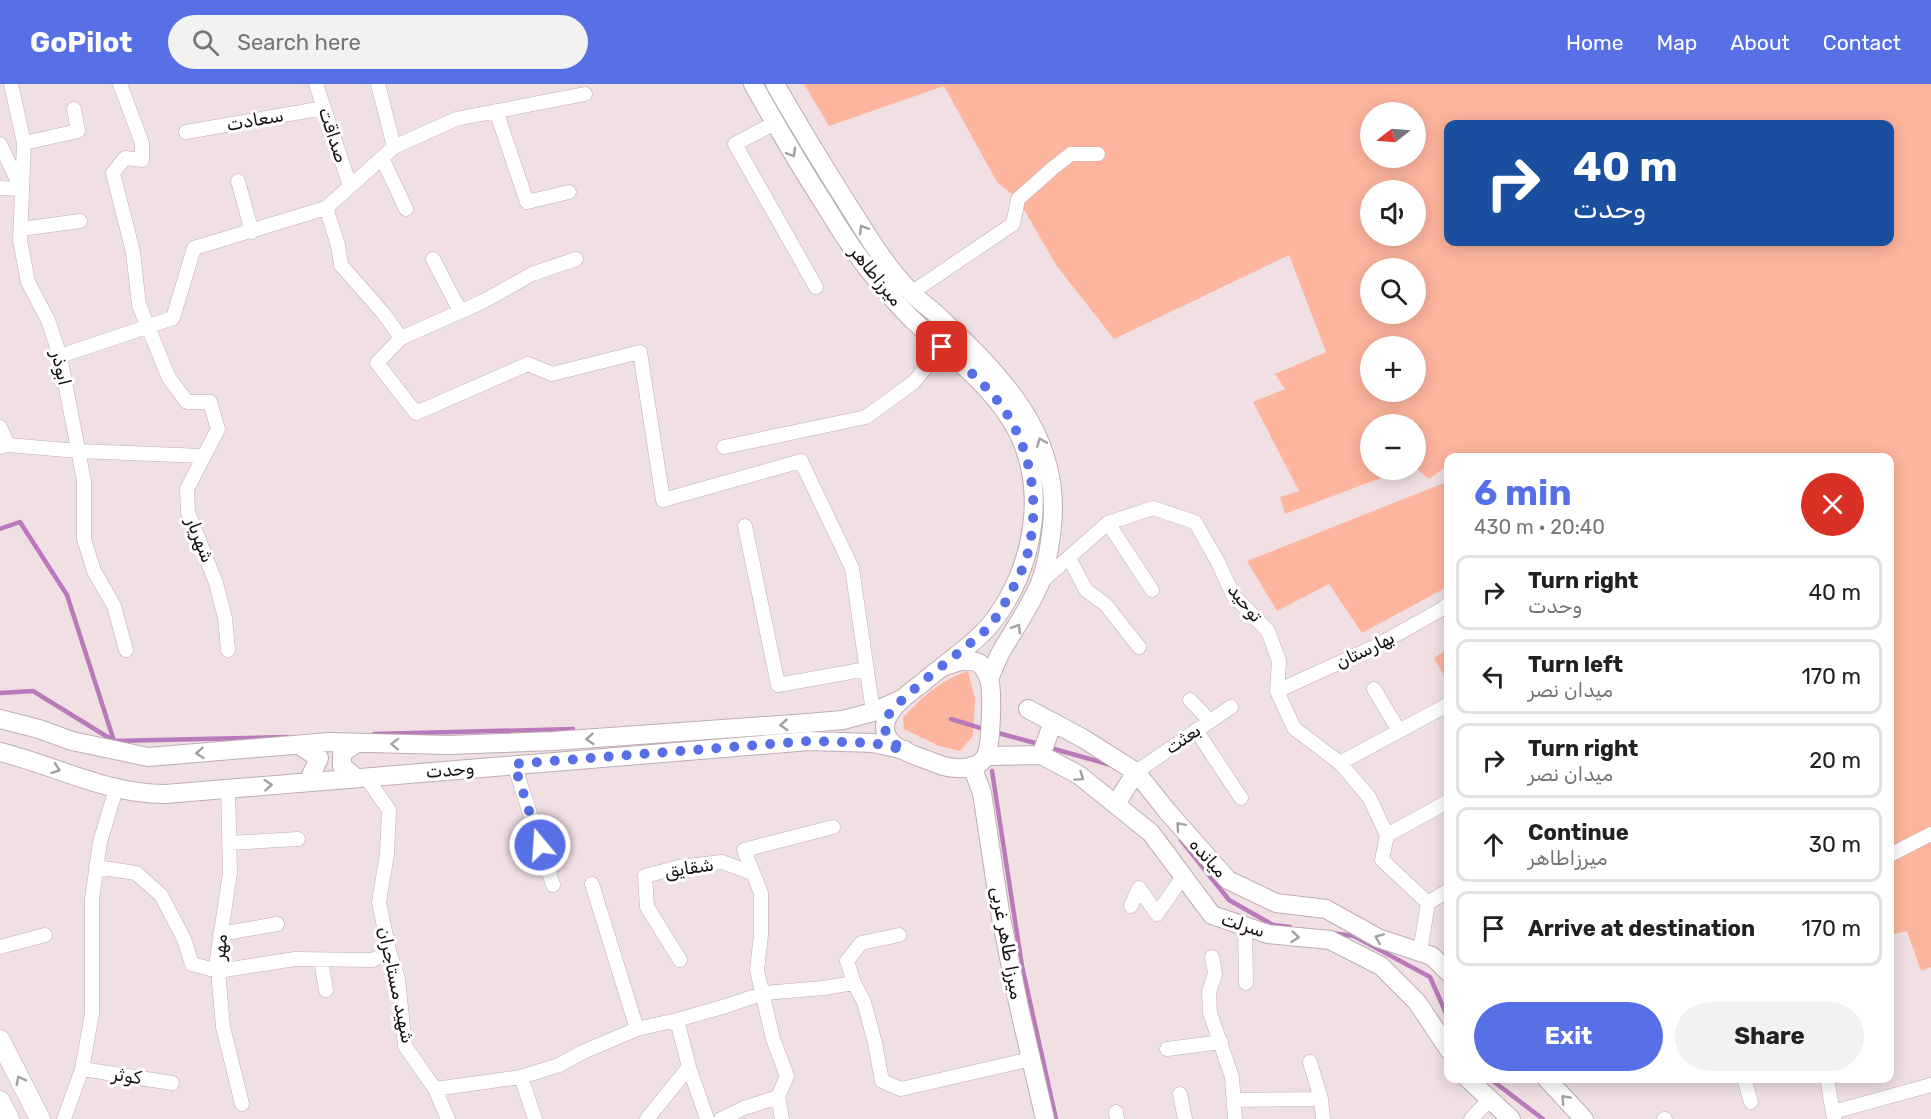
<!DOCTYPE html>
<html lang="en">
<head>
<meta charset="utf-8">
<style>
  body { margin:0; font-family:Rubik,"Noto Naskh Arabic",sans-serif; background:#f2f2f2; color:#202124; height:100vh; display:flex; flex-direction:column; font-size:22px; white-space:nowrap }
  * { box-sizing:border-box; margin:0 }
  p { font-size:20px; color:#757577 }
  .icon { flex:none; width:33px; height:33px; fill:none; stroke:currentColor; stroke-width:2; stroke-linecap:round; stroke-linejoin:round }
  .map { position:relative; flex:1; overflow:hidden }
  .drawer { position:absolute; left:1444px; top:369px; width:450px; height:630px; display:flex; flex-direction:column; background:#fff; border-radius:12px; box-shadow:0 3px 15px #0003 }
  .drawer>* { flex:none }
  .banner { position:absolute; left:1444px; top:36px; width:450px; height:126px; border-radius:12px; box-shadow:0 3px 15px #0003; background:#1a4fa0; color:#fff; overflow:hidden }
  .needle { width:39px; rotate:253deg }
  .buttons { position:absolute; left:1360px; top:18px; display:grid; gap:12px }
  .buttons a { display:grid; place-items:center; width:66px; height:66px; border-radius:50%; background:#fff; box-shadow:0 3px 15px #0003; font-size:30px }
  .pin { position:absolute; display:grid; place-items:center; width:51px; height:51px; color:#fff; margin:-26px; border-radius:12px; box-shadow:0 3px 9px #0006 }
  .me { position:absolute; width:66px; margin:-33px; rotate:342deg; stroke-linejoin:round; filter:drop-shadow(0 0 4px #0008) }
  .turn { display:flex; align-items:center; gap:21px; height:126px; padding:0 30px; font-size:27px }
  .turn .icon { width:78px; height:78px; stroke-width:2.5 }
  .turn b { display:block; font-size:42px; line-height:51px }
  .round { display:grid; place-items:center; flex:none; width:63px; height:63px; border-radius:32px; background:#f2f2f2 }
  .overview { display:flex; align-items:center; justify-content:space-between; height:102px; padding:0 30px }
  h1 { font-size:36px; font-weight:700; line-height:45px; color:#5870e6 }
  .action { display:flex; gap:12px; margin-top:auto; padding:12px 30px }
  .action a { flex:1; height:69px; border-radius:36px; background:#5870e6; color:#fff; font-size:24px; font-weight:700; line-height:69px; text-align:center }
  .action a+a { background:#f2f2f2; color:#202124 }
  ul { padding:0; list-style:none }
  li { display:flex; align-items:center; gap:18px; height:75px; margin:0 12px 9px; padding:0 18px; border:3px solid #e0e0e0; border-radius:12px }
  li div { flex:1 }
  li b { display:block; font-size:22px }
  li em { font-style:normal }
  header { display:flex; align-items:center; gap:36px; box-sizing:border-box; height:84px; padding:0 30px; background:#5870e6; color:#fff }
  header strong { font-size:28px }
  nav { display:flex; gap:33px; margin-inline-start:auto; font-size:21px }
  .search { width:420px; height:54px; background:#f2f2f2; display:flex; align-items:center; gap:15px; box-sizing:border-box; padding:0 21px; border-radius:33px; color:#757577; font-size:22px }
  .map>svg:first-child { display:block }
  .green { fill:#feb59d; fill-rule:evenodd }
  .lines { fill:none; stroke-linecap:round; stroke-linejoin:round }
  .stream { stroke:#ba79bb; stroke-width:4.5 }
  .street-casing { stroke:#beaeb2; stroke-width:15 }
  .secondary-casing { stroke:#beaeb2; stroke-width:20 }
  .primary-casing { stroke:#beaeb2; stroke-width:21 }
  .street { stroke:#fff; stroke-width:14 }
  .secondary { stroke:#fff; stroke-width:18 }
  .primary { stroke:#fff; stroke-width:20 }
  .oneway { stroke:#a2a0a0 }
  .route { stroke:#5870e6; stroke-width:10; stroke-dasharray:0 18 }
  .labels { text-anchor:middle; stroke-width:6; stroke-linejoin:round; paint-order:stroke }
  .street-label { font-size:18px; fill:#161112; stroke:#fff }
</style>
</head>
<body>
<header>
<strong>GoPilot</strong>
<div class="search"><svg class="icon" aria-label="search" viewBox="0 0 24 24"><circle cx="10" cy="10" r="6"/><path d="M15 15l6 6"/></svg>Search here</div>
<nav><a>Home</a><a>Map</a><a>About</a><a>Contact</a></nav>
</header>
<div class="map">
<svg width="1931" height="1035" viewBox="0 0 1931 1035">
  <rect width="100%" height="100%" fill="#f0e0e3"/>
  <path class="green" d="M 804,0 L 1931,0 L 1931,883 L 1921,887 L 1907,847 L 1890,851 L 1890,374 L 1449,374 L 1449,381 L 1429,395 L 1416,384 L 1416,340 L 1371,340 L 1371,386 L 1402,386 L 1285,430 L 1280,413 L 1299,407 L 1253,318 L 1285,305 L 1275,290 L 1326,268 L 1289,171 L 1114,255 L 1056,181 L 1018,115 L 997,98 L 944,2 L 829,42 ZM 1371,28 L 1416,28 L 1416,74 L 1371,74 ZM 1449,40 L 1890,40 L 1890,158 L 1449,158 ZM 1371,106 L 1416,106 L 1416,152 L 1371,152 ZM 1371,184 L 1416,184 L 1416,230 L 1371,230 ZM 1371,262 L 1416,262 L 1416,308 L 1371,308 Z
    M 1449,397 L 1449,502 L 1362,549 L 1329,500 L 1277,527 L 1247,477 Z
    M 1449,564 L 1449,601 L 1434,574 Z
    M 968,587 L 975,615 L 973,652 L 960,667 L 939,662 L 904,645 L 903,634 C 924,611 938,598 968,587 Z"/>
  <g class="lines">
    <path class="stream" d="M 0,445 L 20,438 L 67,511 L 114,657
      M 0,609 L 33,607 L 114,657 L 288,653
      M 951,635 L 987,646
      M 998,649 L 1039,660
      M 374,650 L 573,645
      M 1047,663 L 1111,681
      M 992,687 L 1022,882 L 1056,1035
      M 1181,756 L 1229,816 L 1273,841 L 1290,843
      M 1331,849 L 1354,852 L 1430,893 L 1449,936
      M 1489,994 L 1543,1035"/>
    <g class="street-casing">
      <path id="street" d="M 11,0 L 24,59 L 20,156 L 28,198 L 48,236 L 60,272 L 84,397 L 84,455 L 94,487 L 114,522 L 126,566
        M 120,0 L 142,59 L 142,76 L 125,74 L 113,89 L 133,168 L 139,221 L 169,294 L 187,318 L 210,318 L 218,345 L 187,405 L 188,428 L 216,499 L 225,534 L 228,566
        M 316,0 L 350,102
        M 378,0 L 394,63
        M 496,27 L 527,118 L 569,108
        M 775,39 L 735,60 L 816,203
        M 186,48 L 324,24
        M 24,59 L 78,47 L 74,25
        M 0,60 L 21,104
        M 382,74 L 406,125
        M 238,97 L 252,148
        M 0,104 L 21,105
        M 326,124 L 338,161 L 341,181 L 384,230 L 401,254 L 377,279 L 416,329 L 528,280 L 552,290 L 640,268 L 663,416 L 801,377 L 852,484 L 873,628
        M 21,145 L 80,137
        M 433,175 L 460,227
        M 911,209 L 1013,140 L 1018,115 L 1053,84 L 1071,70 L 1098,70
        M 401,254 L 484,217 L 532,190 L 576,175
        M 60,272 L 173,234 L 194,164 L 326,124 L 394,63 L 456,35 L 585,10
        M 0,343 L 8,361
        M 0,363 L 8,361 L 78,367 L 203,372
        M 724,363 L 866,333 L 914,298 L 942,263
        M 1108,439 L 1152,506
        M 745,442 L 778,601 L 867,585
        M 1069,474 L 1086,506 L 1106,521 L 1139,563
        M 1041,498 L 1108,439 L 1153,424 L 1195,438 L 1218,478 L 1233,511 L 1268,547 L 1279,577 L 1277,607 L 1294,644 L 1340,679 L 1369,713 L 1387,751 L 1382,776 L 1428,819 L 1420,868
        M 1374,605 L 1399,647
        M 1277,607 L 1376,562 L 1442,525 L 1449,519
        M 1190,616 L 1210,637
        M 1196,646 L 1241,714
        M 1340,679 L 1449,620
        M 514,680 L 553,801
        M 1136,688 L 1231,623
        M 366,693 L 389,726 L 387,770 L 379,818 L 389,867 L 398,895 L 405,962 L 435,1005 L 448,1035
        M 228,704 L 230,789 L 217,875 L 223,943 L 242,1020
        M 1387,751 L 1449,717
        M 229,759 L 298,755
        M 1890,771 L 1931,750
        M 96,783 L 136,789 L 161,811 L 184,855 L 192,880 L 218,887 L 295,875 L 373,876 L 389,867
        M 592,800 L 637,945
        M 1428,819 L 1449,806
        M 1131,822 L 1139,804 L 1157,830 L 1182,794
        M 1245,842 L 1246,899
        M 220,850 L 277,840
        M 899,851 L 861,859 L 847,877 L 854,899 L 864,918 L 875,959 L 882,997 L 901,1005 L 1031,975
        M 0,863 L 45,851
        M 1212,873 L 1215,890 L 1209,908 L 1210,929 L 1232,993 L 1235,1035
        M 321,876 L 326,906
        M 680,876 L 647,823 L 645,792 L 679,783 L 722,778 L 752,789
        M 677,936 L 689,983 L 707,1035
        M 1167,965 L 1221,958
        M 1310,978 L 1321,1015 L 1323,1035
        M 82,985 L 172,999
        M 521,993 L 535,1035
        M 1744,994 L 1751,1018
        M 1827,994 L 1834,1035
        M 435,1005 L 521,993 L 559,981 L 583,968 L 637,945 L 677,936 L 726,922 L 764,909 L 823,904 L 854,899
        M 1180,1010 L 1185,1035
        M 778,1013 L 782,1035
        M 1234,1016 L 1321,1015
        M 1116,1028 L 1117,1035
        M 1833,1028 L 1931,1001
        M 64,1035 L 82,985 L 92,930 L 92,815 L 100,758 L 116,705
        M 647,1035 L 689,983
        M 721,1035 L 744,1024 L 778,1013 L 787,992 L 773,955 L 757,886 L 761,851 L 761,809 L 744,766 L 833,743
        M 1471,1035 L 1489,1016
        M 1664,1035 L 1665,1035"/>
    </g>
    <g class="secondary-casing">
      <path id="secondary" d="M 753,0 C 776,41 799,81 825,121 C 838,143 852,165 868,185 C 883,204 899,223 916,239 C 948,269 985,296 1009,333 C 1051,395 1036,485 990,541 C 977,557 958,570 942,583
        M 775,0 C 799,42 824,83 850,124 C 869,154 886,183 911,208 C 918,216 927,222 935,229 C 997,288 1062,348 1052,442 C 1050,461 1047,481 1040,499 C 1030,523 1015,544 1002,566 C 997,575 993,586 989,595
        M 961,577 C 966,577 973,576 979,579 C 983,582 987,590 989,595 C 993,606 991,662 986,672 C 976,689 949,685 935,679 C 923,674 904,669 893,660 C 869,637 905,612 921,600 C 928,594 936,587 943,583 C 949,580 955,579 961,577 Z
        M 1028,625 L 1084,655 L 1136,688 L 1167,727 L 1228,796 L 1276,819 L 1326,825 L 1378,854 L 1432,872 L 1449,889
        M 0,635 L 39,645 L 72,657 L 148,673 L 329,658 L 449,661 L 554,657 L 807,639 L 843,636 L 873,628 L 902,615
        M 299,661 L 319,674 L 308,698
        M 0,668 C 57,682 106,710 165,710 L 809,657 L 873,659 L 905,666
        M 1041,671 L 1053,638
        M 986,672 L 1041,671 L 1079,691 L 1151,749 L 1212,831 L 1268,850 L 1330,856 L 1381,882 L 1417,918 L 1449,966
        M 972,682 L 982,709 L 1001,834 L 1019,923 L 1045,1035
        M 356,694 L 342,682 L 342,669 L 357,659
        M 1116,720 L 1136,688
        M 1467,994 L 1511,1035
        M 1546,994 L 1584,1035"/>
    </g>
    <g class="primary-casing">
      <path id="primary" d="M 0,956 L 40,1035
        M 0,1017 L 9,1035"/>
    </g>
    <use href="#street" class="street"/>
    <use href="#secondary" class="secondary"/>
    <use href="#primary" class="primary"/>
  </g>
  <defs><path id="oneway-chevron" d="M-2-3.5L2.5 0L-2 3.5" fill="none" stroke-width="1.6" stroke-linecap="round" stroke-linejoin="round" transform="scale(1.5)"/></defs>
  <g class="oneway">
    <use href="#oneway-chevron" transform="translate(792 69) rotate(60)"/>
    <use href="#oneway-chevron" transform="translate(863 145) rotate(-122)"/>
    <use href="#oneway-chevron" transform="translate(1041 358) rotate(-112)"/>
    <use href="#oneway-chevron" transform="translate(1017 544) rotate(-58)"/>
    <use href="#oneway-chevron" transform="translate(784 641) rotate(176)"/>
    <use href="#oneway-chevron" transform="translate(590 655) rotate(176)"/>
    <use href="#oneway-chevron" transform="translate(395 660) rotate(-178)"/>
    <use href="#oneway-chevron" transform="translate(200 669) rotate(175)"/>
    <use href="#oneway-chevron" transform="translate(56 685) rotate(20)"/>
    <use href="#oneway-chevron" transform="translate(1080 693) rotate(34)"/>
    <use href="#oneway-chevron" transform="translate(268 701) rotate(-4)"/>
    <use href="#oneway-chevron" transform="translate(1180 742) rotate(-131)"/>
    <use href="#oneway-chevron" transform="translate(1295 853) rotate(6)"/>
    <use href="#oneway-chevron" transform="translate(1379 854) rotate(-157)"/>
    <use href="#oneway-chevron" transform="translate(20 996) rotate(-117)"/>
    <use href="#oneway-chevron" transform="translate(1565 1015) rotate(-133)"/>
  </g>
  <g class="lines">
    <path class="route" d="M 540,761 L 514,680 L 809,657 L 873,659 L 904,666 C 894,660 883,652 885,638 C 887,621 971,561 988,544 C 995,536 1001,526 1006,517 C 1014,502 1024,485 1028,468 C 1039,424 1033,375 1010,335 C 994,307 966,284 942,263"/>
  </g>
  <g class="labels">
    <g class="street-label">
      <text transform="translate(255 36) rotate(-10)" y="6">سعادت</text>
      <text transform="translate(333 51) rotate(72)" y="6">صداقت</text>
      <text transform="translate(876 192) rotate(51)" y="6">میرزاطاهر</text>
      <text transform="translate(61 284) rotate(77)" y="6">ابوذر</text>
      <text transform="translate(200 456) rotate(69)" y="6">شهریار</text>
      <text transform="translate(1245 519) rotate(51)" y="6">توحید</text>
      <text transform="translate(1365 566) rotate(-26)" y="6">بهارستان</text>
      <text transform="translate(1183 655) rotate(-34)" y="6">بعثت</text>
      <text transform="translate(450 686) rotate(-5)" y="6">وحدت</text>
      <text transform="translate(1208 774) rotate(48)" y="6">میانده</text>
      <text transform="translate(689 784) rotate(-9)" y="6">شقایق</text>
      <text transform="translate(1243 841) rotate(17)" y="6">سرلت</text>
      <text transform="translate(1007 859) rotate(80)" y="6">میرزا طاهر غربی</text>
      <text transform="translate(220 863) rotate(-85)" y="6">مهر</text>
      <text transform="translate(396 901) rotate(78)" y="6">شهید مستاجران</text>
      <text transform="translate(127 992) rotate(9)" y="6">کوثر</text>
    </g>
  </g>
</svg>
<div class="buttons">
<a><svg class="needle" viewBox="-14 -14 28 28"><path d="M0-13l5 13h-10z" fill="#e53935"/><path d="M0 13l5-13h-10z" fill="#757577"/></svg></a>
<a><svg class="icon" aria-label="sound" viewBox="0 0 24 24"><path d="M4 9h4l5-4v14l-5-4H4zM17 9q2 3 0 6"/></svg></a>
<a><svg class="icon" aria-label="search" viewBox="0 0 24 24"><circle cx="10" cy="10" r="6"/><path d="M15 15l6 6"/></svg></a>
<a>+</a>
<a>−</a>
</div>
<div class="pin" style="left:942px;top:263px;background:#d93025"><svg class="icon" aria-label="arrive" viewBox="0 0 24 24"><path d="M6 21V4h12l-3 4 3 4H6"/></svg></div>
<svg class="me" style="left:540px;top:761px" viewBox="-20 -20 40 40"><circle r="17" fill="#5870e6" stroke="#fff" stroke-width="3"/><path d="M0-11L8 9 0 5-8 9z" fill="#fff"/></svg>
<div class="banner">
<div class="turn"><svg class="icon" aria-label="right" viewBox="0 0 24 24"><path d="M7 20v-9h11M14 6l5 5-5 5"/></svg><div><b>40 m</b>وحدت</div></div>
</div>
<section class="drawer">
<div class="overview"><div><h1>6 min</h1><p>430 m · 20:40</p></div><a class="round" style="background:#d93025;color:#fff"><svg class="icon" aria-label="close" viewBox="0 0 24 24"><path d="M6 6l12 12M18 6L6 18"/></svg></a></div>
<ul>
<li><svg class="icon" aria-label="right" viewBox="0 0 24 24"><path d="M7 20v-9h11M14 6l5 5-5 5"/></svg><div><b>Turn right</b><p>وحدت</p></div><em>40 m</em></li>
<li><svg class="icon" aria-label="left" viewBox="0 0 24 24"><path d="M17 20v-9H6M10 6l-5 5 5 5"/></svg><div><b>Turn left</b><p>میدان نصر</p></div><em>170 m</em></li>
<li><svg class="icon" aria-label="right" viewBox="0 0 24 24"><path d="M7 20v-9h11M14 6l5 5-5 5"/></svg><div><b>Turn right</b><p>میدان نصر</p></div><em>20 m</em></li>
<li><svg class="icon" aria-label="ahead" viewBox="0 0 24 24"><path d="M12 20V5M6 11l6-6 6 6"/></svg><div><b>Continue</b><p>میرزاطاهر</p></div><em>30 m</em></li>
<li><svg class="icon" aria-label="arrive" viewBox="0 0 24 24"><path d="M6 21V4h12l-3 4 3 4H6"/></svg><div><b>Arrive at destination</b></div><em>170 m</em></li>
</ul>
<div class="action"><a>Exit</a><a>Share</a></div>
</section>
</div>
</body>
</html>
